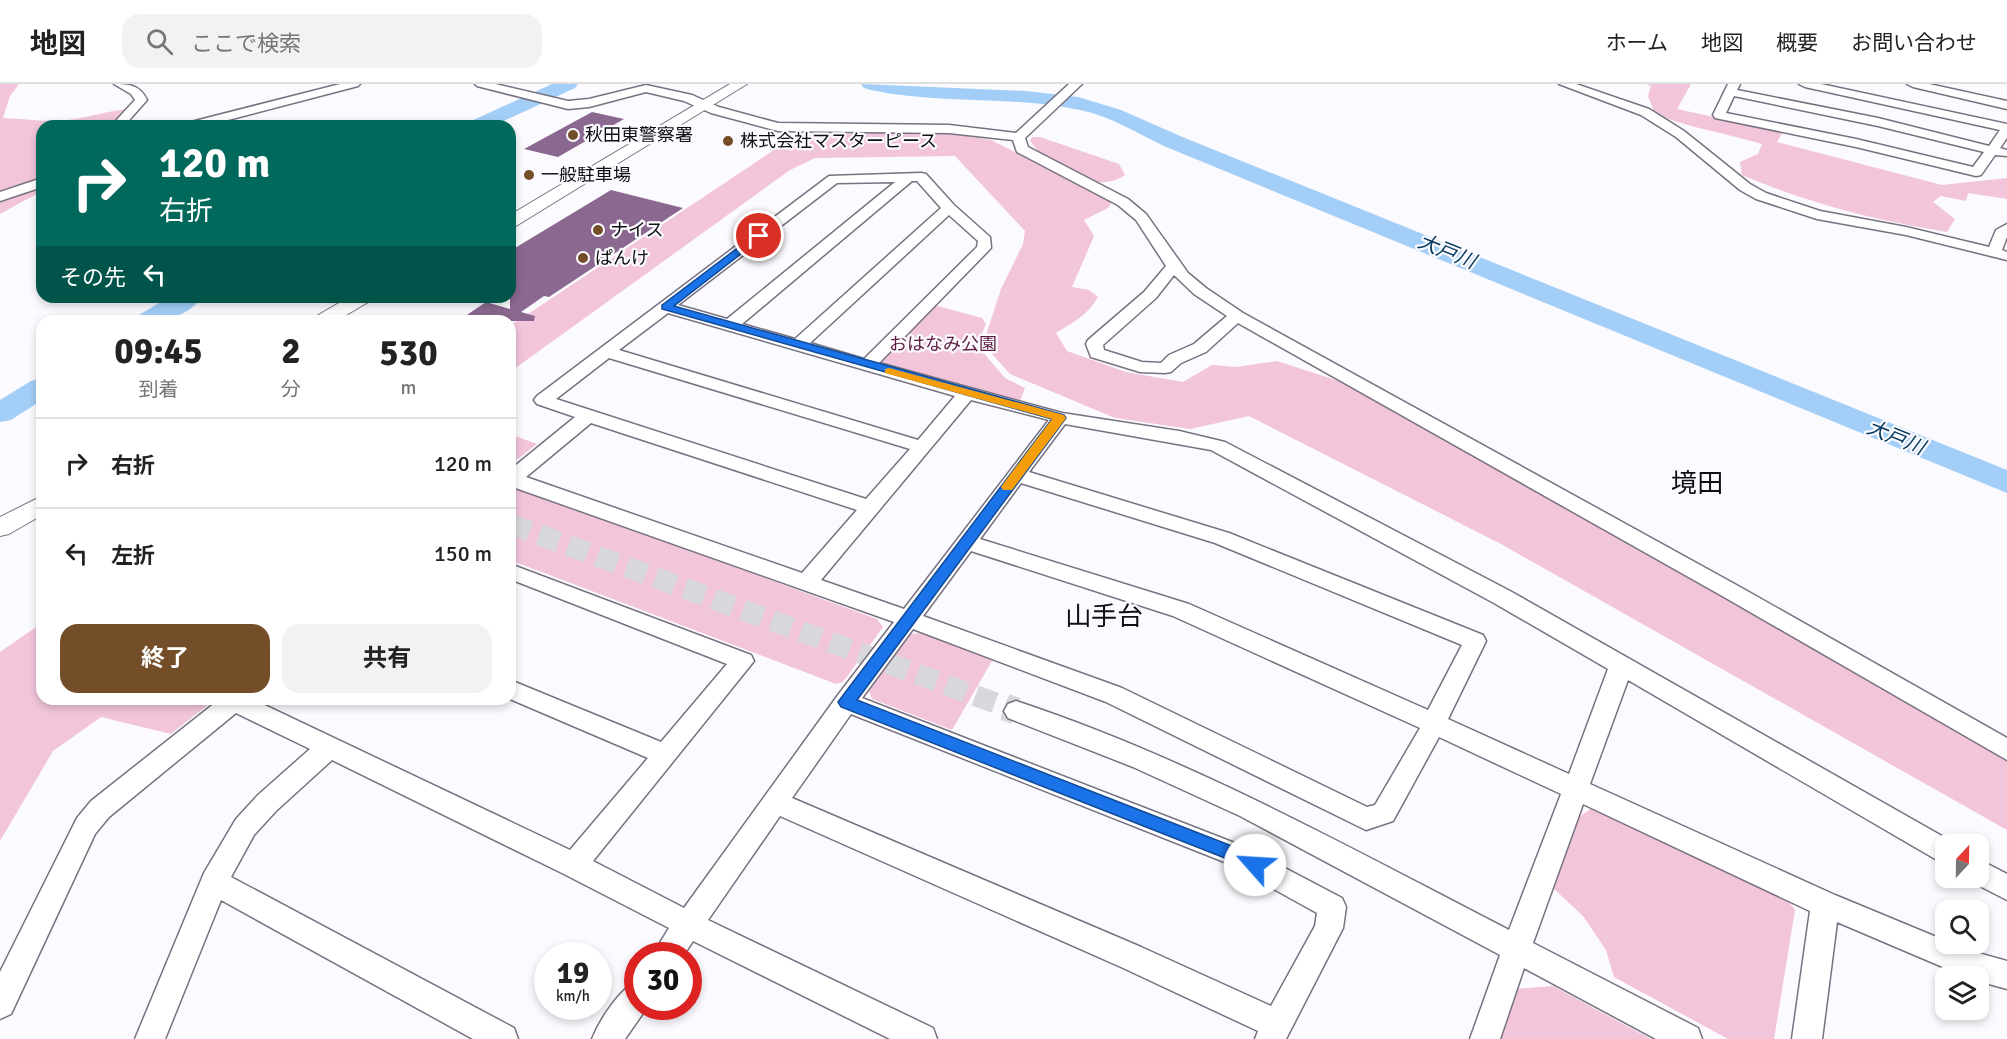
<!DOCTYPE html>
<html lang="ja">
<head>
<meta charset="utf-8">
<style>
  body { margin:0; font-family:Signika,"Noto Sans JP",sans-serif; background:#f2f2f2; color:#222; height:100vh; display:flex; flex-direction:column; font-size:22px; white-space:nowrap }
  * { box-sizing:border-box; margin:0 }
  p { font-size:20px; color:#767676 }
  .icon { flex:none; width:33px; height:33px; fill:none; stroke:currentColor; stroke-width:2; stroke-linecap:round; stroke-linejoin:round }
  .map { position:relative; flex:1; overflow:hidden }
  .panel { position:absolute; left:36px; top:231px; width:480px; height:390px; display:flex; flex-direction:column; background:#fff; border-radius:18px; box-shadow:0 3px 9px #0003 }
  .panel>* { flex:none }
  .guide { position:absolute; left:36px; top:36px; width:480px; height:183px; border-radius:18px; box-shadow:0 3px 9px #0003; background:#00695c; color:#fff; overflow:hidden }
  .needle { width:39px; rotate:22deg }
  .controls { position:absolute; left:1935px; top:750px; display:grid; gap:12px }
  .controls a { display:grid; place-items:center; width:54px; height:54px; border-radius:12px; background:#fff; box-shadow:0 3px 9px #0003; font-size:30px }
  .speed { position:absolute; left:534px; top:858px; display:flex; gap:12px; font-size:30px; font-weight:700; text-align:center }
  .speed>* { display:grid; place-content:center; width:78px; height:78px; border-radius:50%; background:#fff; box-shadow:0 3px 9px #0003; line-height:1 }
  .speed small { font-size:15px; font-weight:400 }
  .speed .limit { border:9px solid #d22; background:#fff; color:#111 }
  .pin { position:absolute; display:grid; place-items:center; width:51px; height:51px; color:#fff; margin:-26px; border:3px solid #fff; border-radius:50%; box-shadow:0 2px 6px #0007 }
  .me { position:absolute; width:66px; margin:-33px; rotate:296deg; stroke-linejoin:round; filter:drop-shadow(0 0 4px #0008) }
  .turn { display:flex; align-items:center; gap:21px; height:126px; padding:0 24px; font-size:27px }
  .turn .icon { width:78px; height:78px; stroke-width:2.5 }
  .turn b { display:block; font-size:42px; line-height:51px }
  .then { display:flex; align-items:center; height:57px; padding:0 24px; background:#0003; gap:12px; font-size:22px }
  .eta { display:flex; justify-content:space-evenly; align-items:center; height:102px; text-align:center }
  .eta b { font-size:36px; font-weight:700; line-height:42px }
  .action { display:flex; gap:12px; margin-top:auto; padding:12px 24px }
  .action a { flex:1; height:69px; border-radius:18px; background:#734e29; color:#fff; font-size:24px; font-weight:700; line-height:69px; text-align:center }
  .action a+a { background:#f2f2f2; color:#222 }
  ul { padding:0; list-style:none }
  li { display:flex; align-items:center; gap:18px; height:90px; padding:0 24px; border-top:2px solid #e0e0e0 }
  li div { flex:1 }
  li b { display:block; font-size:22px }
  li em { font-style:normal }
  header { display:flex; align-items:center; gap:36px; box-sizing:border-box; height:84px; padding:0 30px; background:#fff; border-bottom:2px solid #e0e0e0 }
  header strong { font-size:28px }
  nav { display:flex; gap:33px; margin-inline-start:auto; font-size:21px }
  .search { width:420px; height:54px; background:#f2f2f2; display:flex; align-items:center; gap:15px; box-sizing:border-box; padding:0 21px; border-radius:18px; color:#767676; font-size:22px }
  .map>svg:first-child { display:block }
  .green { fill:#f2c5da }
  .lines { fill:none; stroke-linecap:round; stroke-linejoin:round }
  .river { fill:#a2cef7; fill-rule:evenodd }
  .building { fill:#8b6890 }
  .minor-tunnel-far1 { stroke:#d8d7db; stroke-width:21; stroke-dasharray:21 10; stroke-linecap:butt }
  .minor-tunnel { stroke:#d8d7db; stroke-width:27; stroke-dasharray:27 14; stroke-linecap:butt }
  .minor-casing { stroke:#767281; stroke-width:3 }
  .major-casing { stroke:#767281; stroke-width:2 }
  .minor { fill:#fff; fill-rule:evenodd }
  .major { fill:#fff; fill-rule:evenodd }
  .route { fill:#1a73e8; stroke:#114b97; stroke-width:1.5 }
  .slow { fill:#f59e0b }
  .poi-dot { fill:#734e29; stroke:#fbfafe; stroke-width:2 }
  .labels { text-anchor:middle; stroke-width:4.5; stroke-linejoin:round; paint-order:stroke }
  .far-poi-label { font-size:18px; fill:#0f0e13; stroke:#fbfafe; text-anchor:start }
  .far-park-label { font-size:18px; fill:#5d1d42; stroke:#fbfafe }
  .far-water-label { font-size:20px; font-style:italic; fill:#04395e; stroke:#fbfafe }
  .quarter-label { font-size:26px; fill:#0f0e13; stroke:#fbfafe }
</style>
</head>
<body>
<header>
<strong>地図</strong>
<div class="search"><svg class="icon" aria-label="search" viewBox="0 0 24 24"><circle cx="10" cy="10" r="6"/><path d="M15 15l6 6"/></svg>ここで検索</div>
<nav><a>ホーム</a><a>地図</a><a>概要</a><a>お問い合わせ</a></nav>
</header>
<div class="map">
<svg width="2007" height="955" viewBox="0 0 2007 955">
  <rect width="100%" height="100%" fill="#fbfafe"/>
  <path class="green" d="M 0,0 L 19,0 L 10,12 L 3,34 C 26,35 52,39 75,35 C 93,32 109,27 127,25 L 113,42 L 42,42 L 42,95 L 0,110 Z
    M 1646,0 L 1691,0 L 1677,25 L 1783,48 L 1777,58 L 1942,101 L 2007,94 L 2007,115 L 1968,109 L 1966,117 L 1941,112 L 1933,118 L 1955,135 L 1947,148 C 1877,137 1807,119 1742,91 L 1740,78 L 1758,70 L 1762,60 C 1726,49 1689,44 1655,30 L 1648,12 L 1651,2 Z
    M 937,47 L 991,56 L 1112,118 L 1108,124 L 1084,136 L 1094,152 L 1072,203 L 1089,206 L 1098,213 C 1088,231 1072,239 1056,249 L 1067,267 L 1126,288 L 1183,298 L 1212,281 L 1236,283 L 1277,277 L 1342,298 L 1689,491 L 2007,676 L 2007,746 L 1501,460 L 1249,332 L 1190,345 L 1115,334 L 1010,290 L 983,260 L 1001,205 L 1023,160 L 1025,147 L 955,72 L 815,74 L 790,86 L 510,288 L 510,242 L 792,54 L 809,51 Z
    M 1033,53 L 1040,53 L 1119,80 L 1125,91 C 1117,97 1103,100 1093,97 C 1074,92 1038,73 1030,56 Z
    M 42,100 L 42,107 L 0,130 L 0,115 Z
    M 934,221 L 982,234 L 986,240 L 977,261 L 1005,294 L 1025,304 L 1020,317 L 879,279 Z
    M 510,350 L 537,360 L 510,381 Z
    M 522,405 L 877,535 L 883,543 L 843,598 L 836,600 L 510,476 L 510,407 Z
    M 42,539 L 42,615 L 215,615 L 171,650 L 101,633 L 53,667 L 0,757 L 0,568 Z
    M 921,549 L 993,575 L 952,646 L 872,615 L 869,607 L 909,550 Z
    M 1594,723 L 1782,809 L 1795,826 L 1774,955 L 1728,955 L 1614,893 L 1606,866 L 1583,832 L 1553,804 L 1580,732 Z
    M 1553,902 L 1651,955 L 1498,955 L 1514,905 Z"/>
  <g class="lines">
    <path class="river" d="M 552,0 L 578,0 L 575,4 L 493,42 L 465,42 L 469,38 Z
      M 861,0 L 1026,7 L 1078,13 L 1121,26 L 1180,52 L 2007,386 L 2007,409 L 1164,62 C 1137,49 1110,32 1080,26 C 1012,11 941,21 871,6 L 864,4 Z
      M 169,213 L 202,213 C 185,236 160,237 135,237 L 139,231 Z
      M 42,294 L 42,316 L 11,336 L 0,338 L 0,316 L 31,297 Z"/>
  </g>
  <path class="building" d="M 592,28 L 624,35 L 558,73 L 524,65 Z
    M 611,106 L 683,124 L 549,213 L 544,212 L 521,228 L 535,232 L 534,237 L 458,237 L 486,218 L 510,225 L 510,167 Z"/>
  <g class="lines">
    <path class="minor-tunnel-far1" d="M 510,440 L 1009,624"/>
    <path class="minor-tunnel" d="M 1005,623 L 1016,627"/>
    <g class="minor-casing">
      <path id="minor" d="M 114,0 C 129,0 140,1 147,16 L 124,42 L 111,42 L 135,16 L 131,10 Z
        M 340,0 L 360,0 L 358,2 L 205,42 L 185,42 L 187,39 Z
        M 475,0 L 495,0 L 568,17 L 589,15 L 646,1 L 692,11 L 719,23 L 778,39 L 949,41 L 1016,49 L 1069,0 L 1082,0 L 1025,54 L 1028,63 L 1128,115 L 1146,130 L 1188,189 L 1206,204 L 1243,229 L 1740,503 L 2007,654 L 2007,676 L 1724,513 L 1238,239 L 1206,268 L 1181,279 L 1171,288 L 1165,289 L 1140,288 L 1091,273 L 1086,260 L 1088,256 L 1144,208 L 1166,182 L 1136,136 L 1118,121 L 1017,68 L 1013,56 L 949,49 L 778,47 L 711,29 L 684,17 L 646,8 L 589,23 L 568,25 L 477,2 ZM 1174,191 L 1194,210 L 1227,232 L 1194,260 L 1169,271 L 1161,279 L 1142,278 L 1104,266 L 1103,261 L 1156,214 Z
        M 1559,0 L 1576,0 L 1649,25 L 1684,47 L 1750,100 L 1766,109 L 1820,127 L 1906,143 L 1989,163 L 1996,146 L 2007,140 L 2007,153 L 2002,166 L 2007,168 L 2007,176 L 1906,151 L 1817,135 L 1756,115 L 1740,106 L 1676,53 L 1641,31 Z
        M 1728,0 L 1740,0 L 1737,6 L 1878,34 L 1989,62 L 2000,46 L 1805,3 L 1799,0 L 1821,0 L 2007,40 L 2007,54 L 2000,64 L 2007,66 L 2007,72 L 1995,71 L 1981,91 L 1976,92 L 1856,63 L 1715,34 L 1713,31 ZM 1734,12 L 1878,42 L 1984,68 L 1973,83 L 1856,55 L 1726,29 Z
        M 1907,0 L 1929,0 L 2007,17 L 2007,25 L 1913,3 Z
        M 921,89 L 926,90 L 954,121 L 990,153 L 991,164 L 879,279 L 1062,329 L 1179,347 L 1225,358 L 1510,507 L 1956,760 L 1946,760 L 1946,780 L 1937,776 L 1628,596 L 1590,700 L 1835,811 L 1946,857 L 1946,860 L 2007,877 L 2007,905 L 1978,897 L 1978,892 L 1964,892 L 1837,838 L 1822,955 L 1792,955 L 1810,827 L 1583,720 L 1533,859 L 1698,944 L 1702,955 L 1656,955 L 1524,884 L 1500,955 L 1470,955 L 1500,871 L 1240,732 L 1133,683 L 1008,634 L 1004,627 L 1008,620 L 1016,617 C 1189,674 1348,763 1509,846 L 1561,710 L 1439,653 L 1393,737 L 1366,746 L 1106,618 L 913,545 L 862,614 L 1245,763 L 1342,814 L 1346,823 L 1343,844 L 1286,955 L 1255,955 L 1258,947 L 1121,883 L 780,732 L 708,836 L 933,944 L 937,955 L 890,955 L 693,857 L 683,872 L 652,872 L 669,844 L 564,790 L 332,676 L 276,727 L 254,751 L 231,793 L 514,944 L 518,955 L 473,955 L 221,816 L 165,955 L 135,955 L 204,789 L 236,735 L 258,711 L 310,665 L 236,629 L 109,733 L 95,750 L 11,930 L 0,935 L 0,888 L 77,734 L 91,717 L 220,615 L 252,615 L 570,766 L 648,674 L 510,615 L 510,596 L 661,658 L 727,580 L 510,495 L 510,480 L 751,571 L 754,577 L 593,777 L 684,824 L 838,611 L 894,538 L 510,402 L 510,386 L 575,333 L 537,320 L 534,316 L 537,312 L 829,92 ZM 912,97 L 917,97 L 941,124 L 795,255 L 742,240 ZM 895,98 L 727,235 L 678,221 L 837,99 ZM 949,131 L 978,157 L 977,163 L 864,275 L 810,259 ZM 668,229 L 955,312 L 918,356 L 619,266 ZM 609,274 L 910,365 L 866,415 L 556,315 ZM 971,316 L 1049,336 L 904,525 L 821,496 ZM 591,339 L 857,426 L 802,489 L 526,393 ZM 1065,340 L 1211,366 L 1494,519 L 1608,585 L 1569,690 L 1448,635 L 1486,557 L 1483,551 L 1229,449 L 1029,388 ZM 1021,399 L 1215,459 L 1462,561 L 1428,626 L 1189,520 L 980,455 ZM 971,467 L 1173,532 L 1420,644 L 1375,721 L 1367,723 L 1122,604 L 923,532 ZM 851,630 L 1227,779 L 1317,829 L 1315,842 L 1271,922 L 1141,863 L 792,714 Z
        M 42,94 L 42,103 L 0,117 L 0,108 Z
        M 1978,775 L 2007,790 L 2007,816 L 1968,796 L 1967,794 L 1978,794 Z
        M 638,897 L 638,922 L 648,922 L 625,955 L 592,955 C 599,937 620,904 638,897 Z"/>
    </g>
    <g class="major-casing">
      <path id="major" d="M 730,0 L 747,0 L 516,142 L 510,143 L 510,131 Z
        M 349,213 L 373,213 L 370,217 L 336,237 L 312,237 L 315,233 Z
        M 42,412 L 42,431 L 9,450 L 0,452 L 0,433 Z"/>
    </g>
    <use href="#minor" class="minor"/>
    <use href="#major" class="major"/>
  </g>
  <path class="route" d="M 756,150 L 764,152 L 674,222 L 1064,331 L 1066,334 L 857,616 L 1242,766 L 1261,776 L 1264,781 L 1261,787 L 1255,789 L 1230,776 L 841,623 L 838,618 L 841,614 L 1052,335 L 662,225 L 662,221 Z"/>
  <path class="slow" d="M 889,284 L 1064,331 L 1066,334 L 1012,406 L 1003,406 L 1001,403 L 1003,400 L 1052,335 L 885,289 L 885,285 Z"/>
  <g class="poi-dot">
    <circle cx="573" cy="51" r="6"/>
    <circle cx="728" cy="57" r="6"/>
    <circle cx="529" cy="91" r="6"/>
    <circle cx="598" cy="146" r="6"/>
    <circle cx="583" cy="174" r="6"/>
  </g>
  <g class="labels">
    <g class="far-poi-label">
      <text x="585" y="57">秋田東警察署</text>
      <text x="740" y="63">株式会社マスターピース</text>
      <text x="541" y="97">一般駐車場</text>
      <text x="610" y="152">ナイス</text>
      <text x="595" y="180">ぱんけ</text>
    </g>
    <g class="far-park-label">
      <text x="943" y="266">おはなみ公園</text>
    </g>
    <g class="far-water-label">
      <text transform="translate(1447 167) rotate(22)" y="7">大戸川</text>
      <text transform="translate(1896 353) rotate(22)" y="7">大戸川</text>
    </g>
    <g class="quarter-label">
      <text x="1697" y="408">境田</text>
      <text x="1104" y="541">山手台</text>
    </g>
  </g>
</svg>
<div class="controls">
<a><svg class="needle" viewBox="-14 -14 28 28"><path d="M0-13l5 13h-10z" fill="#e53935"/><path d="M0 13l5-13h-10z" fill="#767676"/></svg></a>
<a><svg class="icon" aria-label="search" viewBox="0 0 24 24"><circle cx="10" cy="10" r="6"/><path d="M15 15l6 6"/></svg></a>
<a><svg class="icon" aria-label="layers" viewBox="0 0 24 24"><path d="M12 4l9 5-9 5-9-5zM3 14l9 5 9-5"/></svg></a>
</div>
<div class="speed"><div>19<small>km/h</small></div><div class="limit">30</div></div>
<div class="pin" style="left:759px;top:152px;background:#d93025"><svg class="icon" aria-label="arrive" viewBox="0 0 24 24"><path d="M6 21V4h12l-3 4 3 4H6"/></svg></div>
<svg class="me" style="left:1255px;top:781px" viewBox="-20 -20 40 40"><circle r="19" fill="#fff"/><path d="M0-13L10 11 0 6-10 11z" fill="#1a73e8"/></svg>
<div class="guide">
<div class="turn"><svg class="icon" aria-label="right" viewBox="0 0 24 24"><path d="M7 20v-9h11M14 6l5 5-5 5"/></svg><div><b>120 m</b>右折</div></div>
<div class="then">その先<svg class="icon" aria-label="left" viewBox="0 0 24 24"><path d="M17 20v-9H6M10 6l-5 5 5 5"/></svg></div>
</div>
<section class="panel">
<div class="eta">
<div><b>09:45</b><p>到着</p></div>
<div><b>2</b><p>分</p></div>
<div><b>530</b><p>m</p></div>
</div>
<ul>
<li><svg class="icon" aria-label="right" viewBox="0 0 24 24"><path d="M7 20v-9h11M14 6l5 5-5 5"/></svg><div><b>右折</b></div><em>120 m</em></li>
<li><svg class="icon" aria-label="left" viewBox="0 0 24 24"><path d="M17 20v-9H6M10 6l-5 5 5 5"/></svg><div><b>左折</b></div><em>150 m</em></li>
</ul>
<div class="action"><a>終了</a><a>共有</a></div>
</section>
</div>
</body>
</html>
